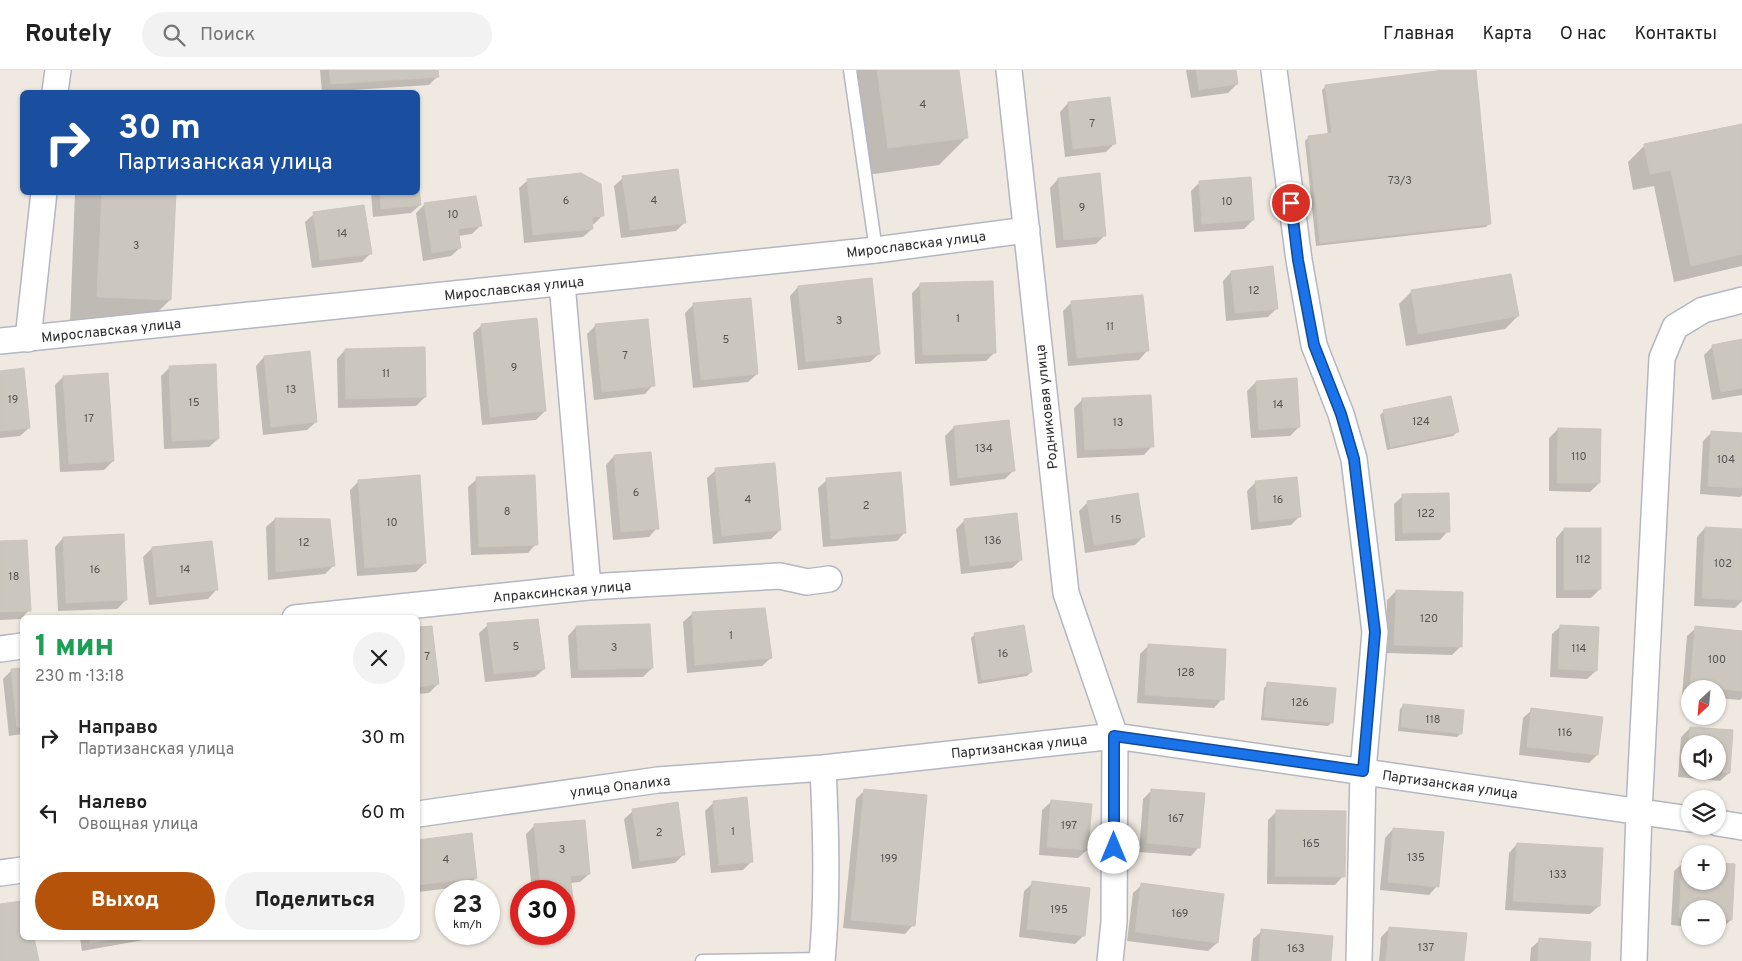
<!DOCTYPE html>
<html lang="ru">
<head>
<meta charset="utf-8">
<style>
  body { margin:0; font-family:Overpass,sans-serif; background:#f2f2f2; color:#222; height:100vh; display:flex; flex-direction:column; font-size:19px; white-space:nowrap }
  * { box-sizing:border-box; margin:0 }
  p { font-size:16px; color:#767676 }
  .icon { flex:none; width:28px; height:28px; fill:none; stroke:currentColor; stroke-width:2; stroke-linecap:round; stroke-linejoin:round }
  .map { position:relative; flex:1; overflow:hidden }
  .drawer { position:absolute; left:20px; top:545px; width:400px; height:325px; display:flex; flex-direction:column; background:#fff; border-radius:8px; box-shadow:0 1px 4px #0004 }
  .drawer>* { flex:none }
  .guide { position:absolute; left:20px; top:20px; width:400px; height:105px; border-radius:8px; box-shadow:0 1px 4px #0004; background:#1a4fa0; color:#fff; overflow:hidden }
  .needle { width:32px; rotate:206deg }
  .tools { position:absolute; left:1681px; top:610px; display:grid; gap:10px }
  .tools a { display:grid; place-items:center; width:45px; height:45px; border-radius:50%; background:#fff; box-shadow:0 1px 4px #0004; font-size:25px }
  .speed { position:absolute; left:435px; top:810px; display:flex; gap:10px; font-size:25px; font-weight:700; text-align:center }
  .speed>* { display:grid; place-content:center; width:65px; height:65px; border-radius:50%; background:#fff; box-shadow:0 1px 4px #0004; line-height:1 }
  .speed small { font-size:12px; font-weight:400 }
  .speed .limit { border:8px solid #d22; background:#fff; color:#111 }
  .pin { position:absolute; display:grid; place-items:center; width:42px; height:42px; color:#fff; margin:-21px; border:2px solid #fff; border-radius:50%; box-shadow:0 1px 5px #0007 }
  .me { position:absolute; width:55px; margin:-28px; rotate:0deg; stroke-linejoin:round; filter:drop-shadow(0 0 4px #0008) }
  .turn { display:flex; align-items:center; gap:18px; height:105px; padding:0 15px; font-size:22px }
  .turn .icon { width:65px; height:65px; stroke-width:2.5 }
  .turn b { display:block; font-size:35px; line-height:42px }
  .round { display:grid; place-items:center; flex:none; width:52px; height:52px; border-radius:26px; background:#f2f2f2 }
  .head { display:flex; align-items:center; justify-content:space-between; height:85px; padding:0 15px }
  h1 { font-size:30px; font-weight:800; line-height:38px; color:#1e9e55 }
  .primary-button { display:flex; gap:10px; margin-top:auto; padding:10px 15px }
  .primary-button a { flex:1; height:58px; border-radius:30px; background:#b45309; color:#fff; font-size:20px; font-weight:800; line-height:58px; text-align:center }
  .primary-button a+a { background:#f2f2f2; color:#222 }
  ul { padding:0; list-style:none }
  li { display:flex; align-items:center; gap:15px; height:75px; padding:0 15px }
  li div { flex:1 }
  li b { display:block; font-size:19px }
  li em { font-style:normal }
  header { display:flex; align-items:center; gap:30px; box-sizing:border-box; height:70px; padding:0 25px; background:#fff; border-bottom:1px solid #e0e0e0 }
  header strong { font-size:24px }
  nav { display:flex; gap:28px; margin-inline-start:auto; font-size:18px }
  .search { width:350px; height:45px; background:#f2f2f2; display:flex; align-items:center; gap:12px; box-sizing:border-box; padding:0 18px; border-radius:28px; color:#767676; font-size:19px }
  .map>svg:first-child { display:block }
  .shadow { fill:#0003; fill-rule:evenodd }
  .building { fill:#cbc7bf; stroke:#cbc5ba }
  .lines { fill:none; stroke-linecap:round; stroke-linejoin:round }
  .lane-casing { stroke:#b4b7c1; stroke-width:15 }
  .street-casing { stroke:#b4b7c1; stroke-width:28 }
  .lane { stroke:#fff; stroke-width:12 }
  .street { stroke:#fff; stroke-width:25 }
  .route-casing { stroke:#114b97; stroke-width:12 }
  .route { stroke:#1a73e8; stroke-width:9 }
  .labels { text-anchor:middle; stroke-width:4; stroke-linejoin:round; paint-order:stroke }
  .number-label { font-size:11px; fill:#555452 }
  .street-label { font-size:14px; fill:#2e2e2e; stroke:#fff }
</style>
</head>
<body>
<header>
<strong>Routely</strong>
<div class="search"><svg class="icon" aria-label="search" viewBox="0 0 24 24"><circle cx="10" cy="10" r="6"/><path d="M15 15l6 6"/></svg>Поиск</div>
<nav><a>Главная</a><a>Карта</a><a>О нас</a><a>Контакты</a></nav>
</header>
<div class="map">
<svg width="1742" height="891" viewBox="0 0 1742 891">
  <rect width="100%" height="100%" fill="#efe9e1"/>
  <path class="shadow" d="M 320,0 L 437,0 L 438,6 L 429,15 L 322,22 Z
    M 846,0 L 958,0 L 967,67 L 939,95 L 860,106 Z
    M 1186,0 L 1235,0 L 1237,14 L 1228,23 L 1191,28 Z
    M 1454,0 L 1475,0 L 1490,153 L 1486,157 L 1316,176 L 1305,71 L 1309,67 L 1328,65 L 1322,20 L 1326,16 Z
    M 1068,33 L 1114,74 L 1106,82 L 1065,87 L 1060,42 Z
    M 1742,55 L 1742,196 L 1674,212 L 1654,116 L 1633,120 L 1628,92 L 1645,75 Z
    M 623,108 L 684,153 L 676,161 L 621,168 L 614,116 Z
    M 1058,109 L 1105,165 L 1096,174 L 1056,178 L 1050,118 Z
    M 528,110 L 603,145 L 594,154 L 592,154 L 592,159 L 583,167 L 524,173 L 519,118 Z
    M 418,112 L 420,135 L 411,143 L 373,147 L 371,122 L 418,122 Z
    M 1200,112 L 1253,150 L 1244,159 L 1194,162 L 1191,121 Z
    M 75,122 L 175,122 L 170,230 L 141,258 L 70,254 Z
    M 425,134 L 481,155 L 472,164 L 458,166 L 460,178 L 451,186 L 423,191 L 416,143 Z
    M 314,144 L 371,183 L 362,192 L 312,198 L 305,152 Z
    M 1231,202 L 1277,238 L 1268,247 L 1226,251 L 1223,211 Z
    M 921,214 L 995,282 L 986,291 L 915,294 L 912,223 Z
    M 798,217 L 879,284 L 870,292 L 798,300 L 790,226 Z
    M 1412,221 L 1518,246 L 1505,259 L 1406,276 L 1399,234 Z
    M 1072,232 L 1147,281 L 1139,290 L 1068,296 L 1063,241 Z
    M 694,234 L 757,304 L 748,312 L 693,318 L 685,243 Z
    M 482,255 L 545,341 L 536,350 L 482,355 L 473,263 Z
    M 596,255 L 653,315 L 645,324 L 594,330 L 587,264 Z
    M 1742,271 L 1742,325 L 1712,330 L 1704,285 L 1713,276 Z
    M 345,280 L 425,327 L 416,336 L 338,338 L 337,289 Z
    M 264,287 L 316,352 L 307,360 L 263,365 L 256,296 Z
    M 170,297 L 218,369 L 209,377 L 164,379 L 161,306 Z
    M 0,302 L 29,358 L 20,366 L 0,368 Z
    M 63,307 L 113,391 L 104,400 L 60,402 L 55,315 Z
    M 1256,312 L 1299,357 L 1290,366 L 1251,368 L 1247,321 Z
    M 1083,329 L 1152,376 L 1144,385 L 1077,388 L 1074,338 Z
    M 1384,341 L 1457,362 L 1453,366 L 1387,380 L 1380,345 Z
    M 954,357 L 1014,400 L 1005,409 L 950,416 L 945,366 Z
    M 1558,359 L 1599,413 L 1590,422 L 1549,421 L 1549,368 Z
    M 1712,362 L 1742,364 L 1742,425 L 1740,427 L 1700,424 L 1703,371 Z
    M 614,386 L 657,458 L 649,467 L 613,470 L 606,395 Z
    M 716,400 L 780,460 L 771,469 L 713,474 L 707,408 Z
    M 477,409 L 536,474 L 528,483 L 471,485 L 468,417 Z
    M 827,410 L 905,462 L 897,471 L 823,477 L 818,418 Z
    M 359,411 L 425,493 L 416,502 L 357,506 L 350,420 Z
    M 1255,413 L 1300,446 L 1291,455 L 1251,460 L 1247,421 Z
    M 1403,426 L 1448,461 L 1440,470 L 1395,471 L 1394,434 Z
    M 1088,432 L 1144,466 L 1135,475 L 1085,483 L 1079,441 Z
    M 275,449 L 329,450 L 334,495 L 325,504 L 268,510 L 266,457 Z
    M 965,450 L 1021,490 L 1012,498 L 961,504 L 956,459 Z
    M 1705,458 L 1742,460 L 1742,531 L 1735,538 L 1694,536 L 1697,467 Z
    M 1564,459 L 1600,519 L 1591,528 L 1556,528 L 1556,468 Z
    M 63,468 L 126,530 L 117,539 L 58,541 L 55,477 Z
    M 0,472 L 29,540 L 21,549 L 0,550 Z
    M 152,478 L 216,520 L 208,529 L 149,535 L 143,487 Z
    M 1396,521 L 1460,577 L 1452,585 L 1386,583 L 1387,530 Z
    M 692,544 L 771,588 L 762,596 L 687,603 L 683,552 Z
    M 488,555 L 544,599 L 535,607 L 485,612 L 479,563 Z
    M 1561,556 L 1596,601 L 1587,609 L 1550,607 L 1552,564 Z
    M 431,557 L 438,614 L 429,623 L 418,624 L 418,559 Z
    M 576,557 L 652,598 L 643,607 L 571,608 L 568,566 Z
    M 1696,558 L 1742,562 L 1742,628 L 1740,630 L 1718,628 L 1718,619 L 1690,619 L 1690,625 L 1682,625 L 1687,566 Z
    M 975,564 L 1031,602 L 1027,606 L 978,614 L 971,568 Z
    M 1148,576 L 1222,629 L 1214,638 L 1137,633 L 1140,584 Z
    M 22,599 L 22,664 L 9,666 L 3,609 L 11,601 Z
    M 1268,614 L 1332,652 L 1328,656 L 1261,650 L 1264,618 Z
    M 1404,635 L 1461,663 L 1457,667 L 1398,661 L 1400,639 Z
    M 1532,640 L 1597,685 L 1589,693 L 1519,685 L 1523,648 Z
    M 1690,658 L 1732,662 L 1729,703 L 1720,711 L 1678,707 L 1681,667 ZM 1690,674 L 1718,674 L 1718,701 L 1690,701 Z
    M 1152,720 L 1199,777 L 1191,786 L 1139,782 L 1143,729 Z
    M 864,721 L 913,855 L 905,864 L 843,858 L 856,729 Z
    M 714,732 L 752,791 L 743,800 L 711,803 L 705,741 Z
    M 1051,732 L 1087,780 L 1078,788 L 1039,785 L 1042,740 Z
    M 633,741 L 684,784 L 675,793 L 632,799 L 624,749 Z
    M 1277,741 L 1343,806 L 1335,815 L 1267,814 L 1268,750 Z
    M 535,755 L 589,804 L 580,812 L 570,813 L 571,828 L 564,836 L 564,821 L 532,821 L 526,764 Z
    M 1393,759 L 1437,816 L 1429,825 L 1380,820 L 1385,768 Z
    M 471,765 L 476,808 L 467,816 L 418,822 L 418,771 Z
    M 1517,774 L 1599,836 L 1590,844 L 1505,840 L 1509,783 Z
    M 1683,793 L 1690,793 L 1690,811 L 1718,811 L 1718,795 L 1734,796 L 1731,850 L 1722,858 L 1718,858 L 1718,839 L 1690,839 L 1690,857 L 1671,855 L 1674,801 Z
    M 1033,813 L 1084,865 L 1075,874 L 1019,867 L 1024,821 Z
    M 1142,815 L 1217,873 L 1208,881 L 1127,871 L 1133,823 Z
    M 22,832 L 22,868 L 33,868 L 38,891 L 0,891 L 0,835 Z
    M 1390,858 L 1463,891 L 1379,891 L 1381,867 Z
    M 1262,861 L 1330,891 L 1251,891 L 1253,869 Z
    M 80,868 L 155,868 L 82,881 Z
    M 1540,870 L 1589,891 L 1530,891 L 1531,878 Z"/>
  <path class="building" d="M 329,0 L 438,0 L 439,7 L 331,14 Z
    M 877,0 L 959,0 L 968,68 L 888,78 Z
    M 1196,0 L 1236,0 L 1238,14 L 1199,20 Z
    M 1444,0 L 1476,0 L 1491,154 L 1320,173 L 1308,66 L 1332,63 L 1325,15 Z
    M 1110,27 L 1116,74 L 1073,79 L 1068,32 Z
    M 1742,54 L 1742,184 L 1691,196 L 1671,100 L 1650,104 L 1644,74 Z
    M 678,99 L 686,153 L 630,160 L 622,106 Z
    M 581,103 L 601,114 L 604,146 L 592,147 L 593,159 L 533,165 L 527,109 Z
    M 1100,103 L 1106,166 L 1064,170 L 1058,108 Z
    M 1251,107 L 1254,150 L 1202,154 L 1199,111 Z
    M 418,108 L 421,135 L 381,139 L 380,122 L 418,122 Z
    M 102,122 L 176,122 L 171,230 L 97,227 Z
    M 476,126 L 482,156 L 458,159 L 461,178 L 432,183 L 424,133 Z
    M 364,135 L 372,184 L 320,190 L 313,142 Z
    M 1273,196 L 1278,239 L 1235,243 L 1231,201 Z
    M 1511,204 L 1519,246 L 1418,264 L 1411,220 Z
    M 872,208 L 880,284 L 806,292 L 798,216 Z
    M 993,211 L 996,283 L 923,285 L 920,213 Z
    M 1143,225 L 1149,281 L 1077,288 L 1071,231 Z
    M 751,228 L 758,304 L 701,310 L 693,233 Z
    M 537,248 L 546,341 L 490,347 L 481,254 Z
    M 648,249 L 655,316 L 602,322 L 595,254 Z
    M 1742,269 L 1742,318 L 1721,322 L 1712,275 Z
    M 425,277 L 426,327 L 346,329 L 345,279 Z
    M 310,281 L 317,352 L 271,357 L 264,286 Z
    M 216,294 L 219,369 L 172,371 L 169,296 Z
    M 24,298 L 30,358 L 0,361 L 0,301 Z
    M 108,303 L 114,391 L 69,394 L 63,306 Z
    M 1297,308 L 1300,357 L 1259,360 L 1256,311 Z
    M 1151,325 L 1154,377 L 1085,380 L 1082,328 Z
    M 1451,326 L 1459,362 L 1391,377 L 1383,340 Z
    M 1009,350 L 1015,401 L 958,408 L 954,356 Z
    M 1558,358 L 1601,359 L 1600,413 L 1557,413 Z
    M 1711,361 L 1742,363 L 1742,418 L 1708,416 Z
    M 651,382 L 659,459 L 621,462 L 614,385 Z
    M 775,393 L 781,460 L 722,466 L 715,398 Z
    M 901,402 L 906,463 L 831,469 L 826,408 Z
    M 420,405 L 426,493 L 365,498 L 358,410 Z
    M 535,405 L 538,475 L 479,477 L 476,407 Z
    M 1297,407 L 1301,447 L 1259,452 L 1255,411 Z
    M 1138,423 L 1145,467 L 1094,475 L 1087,431 Z
    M 1449,423 L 1450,462 L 1403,463 L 1402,424 Z
    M 1017,443 L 1022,490 L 970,496 L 964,449 Z
    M 275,448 L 330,449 L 335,496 L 276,502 Z
    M 1705,457 L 1742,459 L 1742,530 L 1702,528 Z
    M 1564,458 L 1601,458 L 1601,519 L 1564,520 Z
    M 124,464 L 127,530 L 66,533 L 63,467 Z
    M 27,470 L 31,541 L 0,542 L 0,471 Z
    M 212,471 L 218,520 L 157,527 L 152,477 Z
    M 1396,520 L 1463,522 L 1462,577 L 1394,575 Z
    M 765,538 L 772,588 L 695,595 L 692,542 Z
    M 538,549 L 545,599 L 494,604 L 487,553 Z
    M 650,554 L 653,598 L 579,600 L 576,556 Z
    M 1024,555 L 1032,602 L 982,610 L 974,563 Z
    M 1560,555 L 1599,557 L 1597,601 L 1558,599 Z
    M 432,556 L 439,614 L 418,617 L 418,557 Z
    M 1695,556 L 1742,561 L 1742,621 L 1690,616 Z
    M 1148,574 L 1226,579 L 1224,630 L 1145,625 Z
    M 22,598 L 22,657 L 17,657 L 11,599 Z
    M 1267,612 L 1336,618 L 1333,653 L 1264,647 Z
    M 1403,634 L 1464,640 L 1462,664 L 1401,657 Z
    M 1531,638 L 1603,647 L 1598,685 L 1527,677 Z
    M 1690,657 L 1733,660 L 1730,703 L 1711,701 L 1718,701 L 1718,674 L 1690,674 L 1690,699 L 1686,699 Z
    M 864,719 L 927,725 L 915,856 L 851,850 Z
    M 1151,719 L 1205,723 L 1200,778 L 1147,773 Z
    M 747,727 L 753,792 L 719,795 L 713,731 Z
    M 1051,730 L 1092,734 L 1088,780 L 1047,777 Z
    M 678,732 L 685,785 L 640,791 L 632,739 Z
    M 1276,740 L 1346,741 L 1345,807 L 1275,806 Z
    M 585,750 L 590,804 L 570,806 L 573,829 L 564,830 L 564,821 L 541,821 L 534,754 Z
    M 1393,758 L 1444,762 L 1439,817 L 1388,812 Z
    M 472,763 L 477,808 L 418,815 L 418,770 Z
    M 1517,773 L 1603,778 L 1600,836 L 1513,831 Z
    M 1682,791 L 1690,792 L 1690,811 L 1718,811 L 1718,793 L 1735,794 L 1732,850 L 1718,849 L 1718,839 L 1690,839 L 1690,848 L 1679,847 Z
    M 1032,811 L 1090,818 L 1085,866 L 1027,859 Z
    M 1141,813 L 1224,824 L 1218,873 L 1135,862 Z
    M 22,831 L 22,868 L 34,868 L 39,891 L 0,891 L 0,834 Z
    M 1389,857 L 1467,863 L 1464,891 L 1386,891 Z
    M 1261,859 L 1333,866 L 1331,891 L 1259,891 Z
    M 90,868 L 121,868 L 90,873 Z
    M 1539,868 L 1591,872 L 1590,891 L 1538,891 Z"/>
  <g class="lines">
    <g class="lane-casing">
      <path id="lane" d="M 850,0 L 876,180
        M 702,891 L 822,889"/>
    </g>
    <g class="street-casing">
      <path id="street" d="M 1009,0 L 1066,523 L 1115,666 L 1114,852 L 1110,891
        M 1274,0 L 1299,190 L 1314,275 L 1341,344 L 1354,389 L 1375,562 L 1363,701 L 1359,891
        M 55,22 L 58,0
        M 562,213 L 588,517
        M 28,269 L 44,122
        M 0,271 L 876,180 L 1027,160
        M 295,548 L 588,517 L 780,506 L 807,512 L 829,509
        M 0,579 L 22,576
        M 418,744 L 658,710 L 823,698 L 1115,666 L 1690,749
        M 1718,753 L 1742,757
        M 0,803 L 22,800
        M 822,891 C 828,827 826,762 823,698
        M 1634,891 L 1639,742 L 1662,288 L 1675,257 L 1703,240 L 1742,230"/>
    </g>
    <use href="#lane" class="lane"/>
    <use href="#street" class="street"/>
  </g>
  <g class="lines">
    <g class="route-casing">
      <path id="route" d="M 1114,778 L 1114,666 L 1363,701 L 1375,562 L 1354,389 L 1341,344 L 1314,275 L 1298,190 L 1291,133"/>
    </g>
    <use href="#route" class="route"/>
  </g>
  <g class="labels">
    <g class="number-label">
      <text x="923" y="38">4</text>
      <text x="1092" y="57">7</text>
      <text x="1400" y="114">73/3</text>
      <text x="566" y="134">6</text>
      <text x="654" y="134">4</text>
      <text x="1227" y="135">10</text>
      <text x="1082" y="141">9</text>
      <text x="453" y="148">10</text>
      <text x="342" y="167">14</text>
      <text x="136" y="179">3</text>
      <text x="1254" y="224">12</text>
      <text x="958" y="252">1</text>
      <text x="839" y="254">3</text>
      <text x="1110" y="260">11</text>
      <text x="726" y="273">5</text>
      <text x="625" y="289">7</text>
      <text x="514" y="301">9</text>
      <text x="386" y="307">11</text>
      <text x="291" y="323">13</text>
      <text x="13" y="333">19</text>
      <text x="194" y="336">15</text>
      <text x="1278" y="338">14</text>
      <text x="89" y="352">17</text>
      <text x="1421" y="355">124</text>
      <text x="1118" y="356">13</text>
      <text x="984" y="382">134</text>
      <text x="1579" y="390">110</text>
      <text x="1726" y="393">104</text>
      <text x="636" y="426">6</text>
      <text x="748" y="433">4</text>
      <text x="1278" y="433">16</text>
      <text x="866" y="439">2</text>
      <text x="507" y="445">8</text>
      <text x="1426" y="447">122</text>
      <text x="1116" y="453">15</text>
      <text x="392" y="456">10</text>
      <text x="993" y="474">136</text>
      <text x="304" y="476">12</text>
      <text x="1583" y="493">112</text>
      <text x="1723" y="497">102</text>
      <text x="95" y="503">16</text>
      <text x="185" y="503">14</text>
      <text x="14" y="510">18</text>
      <text x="1429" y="552">120</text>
      <text x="731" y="569">1</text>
      <text x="516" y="580">5</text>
      <text x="614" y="581">3</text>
      <text x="1579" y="582">114</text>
      <text x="1003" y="587">16</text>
      <text x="427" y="590">7</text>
      <text x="1717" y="593">100</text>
      <text x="1186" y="606">128</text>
      <text x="1300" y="636">126</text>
      <text x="1433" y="653">118</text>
      <text x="1565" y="666">116</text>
      <text x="1176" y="752">167</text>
      <text x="1069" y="759">197</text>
      <text x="733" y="765">1</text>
      <text x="659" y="766">2</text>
      <text x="1311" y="777">165</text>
      <text x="562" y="783">3</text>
      <text x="1416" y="791">135</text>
      <text x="889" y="792">199</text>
      <text x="446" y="793">4</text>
      <text x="1558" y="808">133</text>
      <text x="1059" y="843">195</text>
      <text x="1180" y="847">169</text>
      <text x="1426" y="881">137</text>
      <text x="1296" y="882">163</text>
    </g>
    <g class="street-label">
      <text transform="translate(916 174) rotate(-7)" y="5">Мирославская улица</text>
      <text transform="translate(514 218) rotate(-6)" y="5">Мирославская улица</text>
      <text transform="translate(111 260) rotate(-6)" y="5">Мирославская улица</text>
      <text transform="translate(1046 337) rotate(-96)" y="5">Родниковая улица</text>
      <text transform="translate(562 521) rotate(-5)" y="5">Апраксинская улица</text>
      <text transform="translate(1019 676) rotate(-6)" y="5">Партизанская улица</text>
      <text transform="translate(1450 714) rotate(8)" y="5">Партизанская улица</text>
      <text transform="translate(620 716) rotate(-7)" y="5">улица Опалиха</text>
    </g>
  </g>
</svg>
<div class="tools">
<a><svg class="needle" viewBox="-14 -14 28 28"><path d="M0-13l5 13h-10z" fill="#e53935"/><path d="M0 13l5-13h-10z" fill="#767676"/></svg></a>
<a><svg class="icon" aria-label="sound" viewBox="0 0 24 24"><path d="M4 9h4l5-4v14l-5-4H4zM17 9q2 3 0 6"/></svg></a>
<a><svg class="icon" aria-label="layers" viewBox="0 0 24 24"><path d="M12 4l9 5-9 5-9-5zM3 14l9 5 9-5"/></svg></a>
<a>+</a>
<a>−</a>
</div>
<div class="speed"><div>23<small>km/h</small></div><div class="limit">30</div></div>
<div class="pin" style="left:1291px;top:133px;background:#d93025"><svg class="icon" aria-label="arrive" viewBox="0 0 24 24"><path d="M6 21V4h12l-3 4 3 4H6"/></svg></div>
<svg class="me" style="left:1114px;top:778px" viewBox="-20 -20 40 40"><circle r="19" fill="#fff"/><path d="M0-13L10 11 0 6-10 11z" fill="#1a73e8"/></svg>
<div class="guide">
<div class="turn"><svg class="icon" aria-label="right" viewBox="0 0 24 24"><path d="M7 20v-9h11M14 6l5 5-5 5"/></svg><div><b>30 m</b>Партизанская улица</div></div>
</div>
<section class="drawer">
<div class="head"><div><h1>1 мин</h1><p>230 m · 13:18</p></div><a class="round"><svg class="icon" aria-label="close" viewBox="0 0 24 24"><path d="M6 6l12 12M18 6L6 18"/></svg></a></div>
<ul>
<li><svg class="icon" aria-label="right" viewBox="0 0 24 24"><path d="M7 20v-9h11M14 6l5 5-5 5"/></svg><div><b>Направо</b><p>Партизанская улица</p></div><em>30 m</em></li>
<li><svg class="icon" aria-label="left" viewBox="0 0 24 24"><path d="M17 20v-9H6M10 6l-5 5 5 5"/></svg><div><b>Налево</b><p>Овощная улица</p></div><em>60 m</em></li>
</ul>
<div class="primary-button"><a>Выход</a><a>Поделиться</a></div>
</section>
</div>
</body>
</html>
